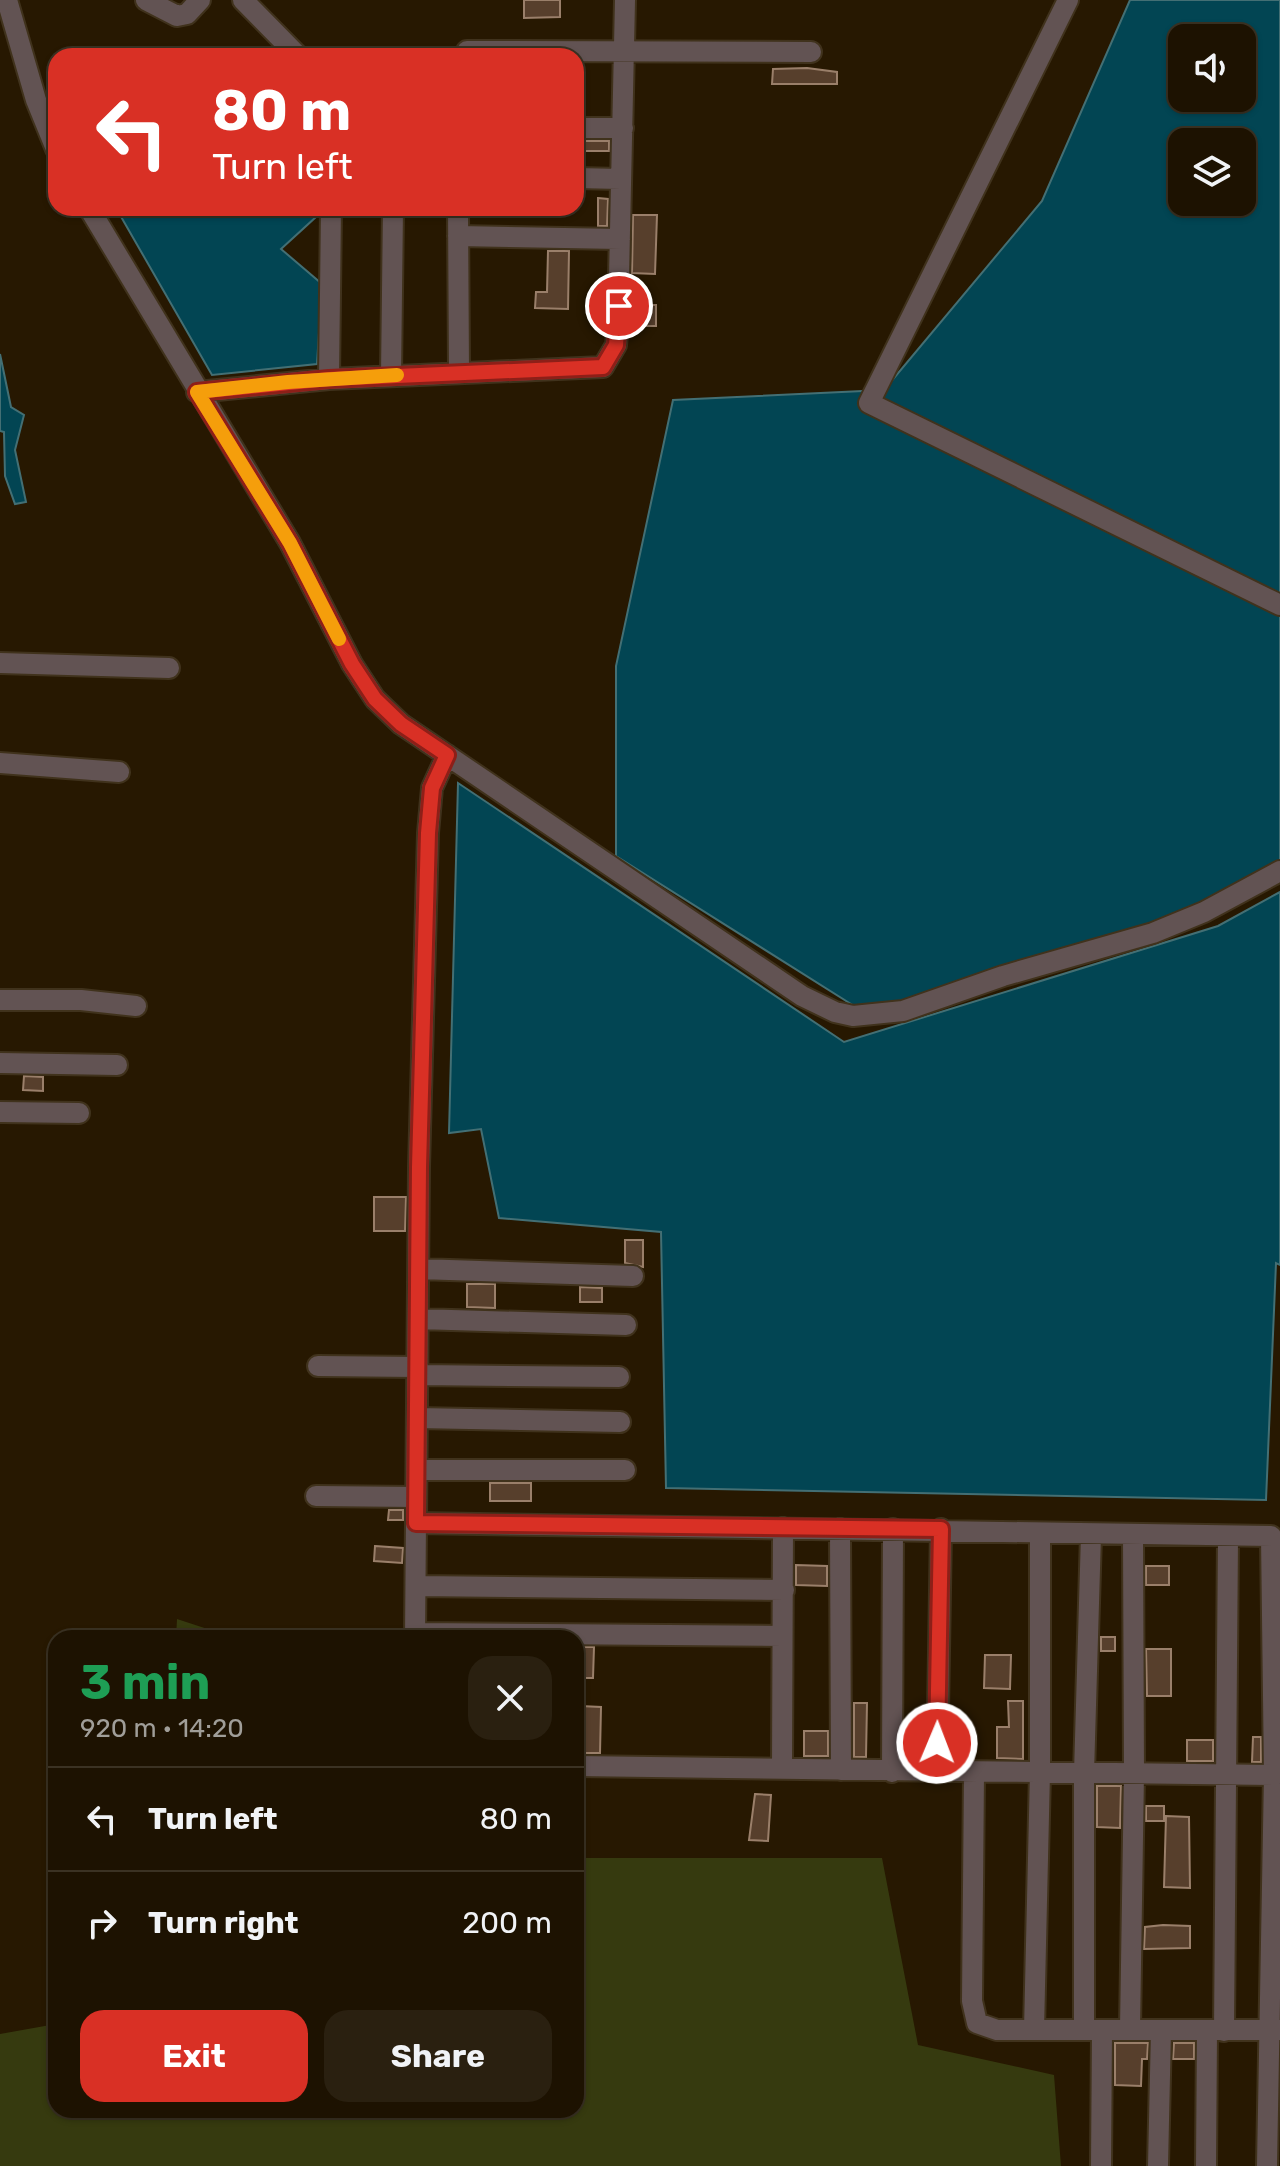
<!DOCTYPE html>
<html lang="en">
<head>
<meta charset="utf-8">
<style>
  body { margin:0; font-family:Rubik,sans-serif; background:#2a2010; color:#f1f3f6; height:100vh; display:flex; flex-direction:column; font-size:30px; white-space:nowrap }
  * { box-sizing:border-box; margin:0 }
  p { font-size:26px; color:#a09e99 }
  .icon { flex:none; width:44px; height:44px; fill:none; stroke:currentColor; stroke-width:2; stroke-linecap:round; stroke-linejoin:round }
  .map { position:relative; flex:1; overflow:hidden }
  .details { position:absolute; left:48px; top:1630px; width:536px; height:488px; display:flex; flex-direction:column; background:#1d1201; border-radius:24px; box-shadow:0 2px 6px #0004,0 0 0 2px #3b3223 }
  .details>* { flex:none }
  .hud { position:absolute; left:48px; top:48px; width:536px; height:168px; border-radius:24px; box-shadow:0 2px 6px #0004,0 0 0 2px #3b3223; background:#d93025; color:#fff; overflow:hidden }
  .buttons { position:absolute; left:1168px; top:24px; display:grid; gap:16px }
  .buttons a { display:grid; place-items:center; width:88px; height:88px; border-radius:16px; background:#1d1201; box-shadow:0 2px 6px #0004,0 0 0 2px #3b3223; font-size:40px }
  .pin { position:absolute; display:grid; place-items:center; width:68px; height:68px; color:#fff; margin:-34px; border:4px solid #fff; border-radius:50%; box-shadow:0 2px 8px #0007 }
  .me { position:absolute; width:88px; margin:-44px; rotate:1deg; stroke-linejoin:round; filter:drop-shadow(0 0 6px #0008) }
  .turn { display:flex; align-items:center; gap:28px; height:168px; padding:0 32px; font-size:36px }
  .turn .icon { width:104px; height:104px; stroke-width:2.5 }
  .turn b { display:block; font-size:56px; line-height:68px }
  .round { display:grid; place-items:center; flex:none; width:84px; height:84px; border-radius:24px; background:#2a2010 }
  .overview { display:flex; align-items:center; justify-content:space-between; height:136px; padding:0 32px }
  h1 { font-size:48px; font-weight:700; line-height:60px; color:#1e9e55 }
  .primary-button { display:flex; gap:16px; margin-top:auto; padding:16px 32px }
  .primary-button a { flex:1; height:92px; border-radius:24px; background:#d93025; color:#fff; font-size:32px; font-weight:700; line-height:92px; text-align:center }
  .primary-button a+a { background:#2a2010; color:#f1f3f6 }
  ul { padding:0; list-style:none }
  li { display:flex; align-items:center; gap:24px; height:104px; padding:0 32px; border-top:2px solid #3b3223 }
  li div { flex:1 }
  li b { display:block; font-size:30px }
  li em { font-style:normal }
  .map>svg:first-child { display:block }
  .green { fill:#363a0f }
  .water { fill:#024553; stroke:#436f74; stroke-width:2; fill-rule:evenodd }
  .building { fill:#573f2c; stroke:#9a7f6a; stroke-width:2 }
  .lines { fill:none; stroke-linecap:round; stroke-linejoin:round }
  .minor-casing { stroke:#40321c; stroke-width:24 }
  .minor { stroke:#625353; stroke-width:20 }
  .route-casing { stroke:#8d1f18; stroke-width:20 }
  .route { stroke:#d93025; stroke-width:14 }
  .slow { stroke:#f59e0b; stroke-width:14 }
</style>
</head>
<body>
<div class="map">
<svg width="1280" height="2166" viewBox="0 0 1280 2166">
  <rect width="100%" height="100%" fill="#271801"/>
  <path class="green" d="M 177,1619 L 235,1638 L 176,1638 Z
    M 576,1858 L 882,1858 L 918,2045 L 1054,2075 L 1061,2166 L 0,2166 L 0,2034 L 56,2024 L 56,2110 L 576,2110 Z"/>
  <path class="water" d="M 1130,0 L 1280,0 L 1280,871 L 1204,912 L 870,1016 L 616,856 L 616,666 L 673,400 L 884,390 L 1042,201 ZM 1182,38 L 1242,38 L 1242,98 L 1182,98 ZM 1182,142 L 1242,142 L 1242,202 L 1182,202 Z
    M 116,208 L 305,208 L 317,216 L 281,249 L 322,284 L 317,364 L 212,375 Z
    M 0,354 L 11,407 L 24,415 L 15,450 L 26,502 L 15,504 L 5,476 L 4,432 L 0,431 Z
    M 458,783 L 844,1042 L 1218,926 L 1280,892 L 1280,1265 L 1276,1263 L 1266,1500 L 666,1488 L 661,1232 L 499,1218 L 481,1129 L 449,1133 Z"/>
  <path class="building" d="M 524,0 L 560,0 L 560,17 L 524,18 Z
    M 807,68 L 837,72 L 837,84 L 772,84 L 773,69 Z
    M 576,141 L 609,141 L 609,151 L 576,151 Z
    M 598,198 L 608,199 L 607,226 L 598,226 Z
    M 633,215 L 657,215 L 655,274 L 632,273 Z
    M 548,251 L 569,251 L 568,309 L 535,308 L 536,292 L 547,292 Z
    M 631,305 L 656,305 L 656,326 L 631,326 Z
    M 24,1076 L 43,1077 L 43,1091 L 23,1090 Z
    M 374,1197 L 406,1197 L 405,1231 L 374,1231 Z
    M 625,1240 L 643,1240 L 643,1267 L 625,1263 Z
    M 467,1284 L 495,1284 L 495,1308 L 467,1307 Z
    M 580,1287 L 602,1288 L 602,1302 L 580,1302 Z
    M 490,1483 L 531,1483 L 531,1501 L 490,1501 Z
    M 389,1510 L 403,1510 L 403,1520 L 388,1520 Z
    M 375,1546 L 403,1548 L 402,1563 L 374,1561 Z
    M 796,1565 L 827,1566 L 827,1586 L 796,1585 Z
    M 1146,1566 L 1169,1566 L 1169,1585 L 1146,1585 Z
    M 1101,1637 L 1115,1637 L 1115,1651 L 1101,1651 Z
    M 576,1647 L 594,1647 L 593,1678 L 576,1678 Z
    M 1146,1649 L 1171,1649 L 1171,1696 L 1147,1696 Z
    M 985,1655 L 1011,1655 L 1010,1689 L 984,1688 Z
    M 1008,1701 L 1023,1701 L 1023,1759 L 997,1758 L 997,1727 L 1009,1727 Z
    M 854,1703 L 867,1703 L 866,1757 L 854,1757 Z
    M 580,1706 L 601,1707 L 600,1753 L 579,1753 Z
    M 804,1731 L 828,1731 L 828,1756 L 804,1756 Z
    M 1253,1737 L 1261,1737 L 1261,1762 L 1252,1762 Z
    M 1187,1740 L 1213,1740 L 1213,1761 L 1187,1761 Z
    M 1097,1786 L 1121,1786 L 1120,1828 L 1097,1827 Z
    M 755,1794 L 771,1795 L 768,1841 L 749,1840 Z
    M 1146,1806 L 1164,1806 L 1164,1821 L 1146,1821 Z
    M 1166,1816 L 1189,1817 L 1190,1888 L 1164,1887 Z
    M 1163,1925 L 1190,1926 L 1190,1948 L 1144,1949 L 1145,1927 Z
    M 1115,2043 L 1148,2043 L 1147,2059 L 1142,2059 L 1141,2086 L 1115,2085 Z
    M 1174,2043 L 1194,2043 L 1194,2059 L 1173,2059 Z"/>
  <g class="lines">
    <g class="minor-casing">
      <path id="minor" d="M 7,0 L 36,100 L 56,149
        M 146,0 L 177,16 L 187,14 L 200,0
        M 243,0 L 298,56
        M 1068,0 L 869,403 L 1280,605
        M 467,51 L 811,52
        M 576,128 L 623,128
        M 576,178 L 621,179
        M 89,208 L 290,543 L 352,664 L 375,699 L 401,724 L 802,996 L 835,1012 L 853,1016 L 903,1011 L 1003,976 L 1153,933 L 1204,912 L 1280,871
        M 458,208 L 459,372
        M 458,236 L 620,239
        M 391,376 L 393,208
        M 329,379 L 331,208
        M 197,392 L 329,379 L 603,367 L 616,345 L 618,323 L 625,0
        M 0,663 L 169,668
        M 0,763 L 119,772
        M 0,1000 L 81,1000 L 136,1006
        M 0,1063 L 117,1065
        M 0,1112 L 79,1113
        M 419,1269 L 633,1276
        M 418,1319 L 626,1325
        M 318,1366 L 418,1367
        M 418,1375 L 619,1377
        M 417,1418 L 620,1422
        M 417,1470 L 625,1470
        M 316,1496 L 416,1497
        M 416,1523 L 1271,1536 L 1274,1775 L 1267,2166
        M 840,1529 L 841,1770
        M 416,1586 L 784,1590
        M 415,1633 L 782,1636
        M 415,1638 L 419,1167 L 428,833 L 432,788 L 447,755
        M 576,1766 L 1274,1775
        M 782,1768 L 783,1528
        M 892,1772 L 893,1529
        M 937,1773 L 941,1529
        M 974,1773 L 972,2001 L 977,2023 L 997,2030 L 1280,2030
        M 1130,2029 L 1134,1773 L 1133,1536
        M 1034,2030 L 1040,1772 L 1040,1533
        M 1084,2030 L 1084,1773 L 1091,1535
        M 1224,2031 L 1228,1537
        M 1101,2166 L 1102,2030
        M 1158,2166 L 1161,2030
        M 1206,2166 L 1207,2031"/>
    </g>
    <use href="#minor" class="minor"/>
  </g>
  <g class="lines">
    <g class="route-casing">
      <path id="route" d="M 619,306 L 616,345 L 603,367 L 329,379 L 197,392 L 290,543 L 352,664 L 375,699 L 401,724 L 447,755 L 432,788 L 428,833 L 419,1167 L 416,1523 L 941,1529 L 937,1743"/>
    </g>
    <use href="#route" class="route"/>
    <path class="slow" d="M 339,639 L 290,543 L 197,392 L 288,382 L 397,375"/>
  </g>
</svg>
<div class="buttons">
<a><svg class="icon" aria-label="sound" viewBox="0 0 24 24"><path d="M4 9h4l5-4v14l-5-4H4zM17 9q2 3 0 6"/></svg></a>
<a><svg class="icon" aria-label="layers" viewBox="0 0 24 24"><path d="M12 4l9 5-9 5-9-5zM3 14l9 5 9-5"/></svg></a>
</div>
<div class="pin" style="left:619px;top:306px;background:#d93025"><svg class="icon" aria-label="arrive" viewBox="0 0 24 24"><path d="M6 21V4h12l-3 4 3 4H6"/></svg></div>
<svg class="me" style="left:937px;top:1743px" viewBox="-20 -20 40 40"><circle r="17" fill="#d93025" stroke="#fff" stroke-width="3"/><path d="M0-11L8 9 0 5-8 9z" fill="#fff"/></svg>
<div class="hud">
<div class="turn"><svg class="icon" aria-label="left" viewBox="0 0 24 24"><path d="M17 20v-9H6M10 6l-5 5 5 5"/></svg><div><b>80 m</b>Turn left</div></div>
</div>
<section class="details">
<div class="overview"><div><h1>3 min</h1><p>920 m · 14:20</p></div><a class="round"><svg class="icon" aria-label="close" viewBox="0 0 24 24"><path d="M6 6l12 12M18 6L6 18"/></svg></a></div>
<ul>
<li><svg class="icon" aria-label="left" viewBox="0 0 24 24"><path d="M17 20v-9H6M10 6l-5 5 5 5"/></svg><div><b>Turn left</b></div><em>80 m</em></li>
<li><svg class="icon" aria-label="right" viewBox="0 0 24 24"><path d="M7 20v-9h11M14 6l5 5-5 5"/></svg><div><b>Turn right</b></div><em>200 m</em></li>
</ul>
<div class="primary-button"><a>Exit</a><a>Share</a></div>
</section>
</div>
</body>
</html>
